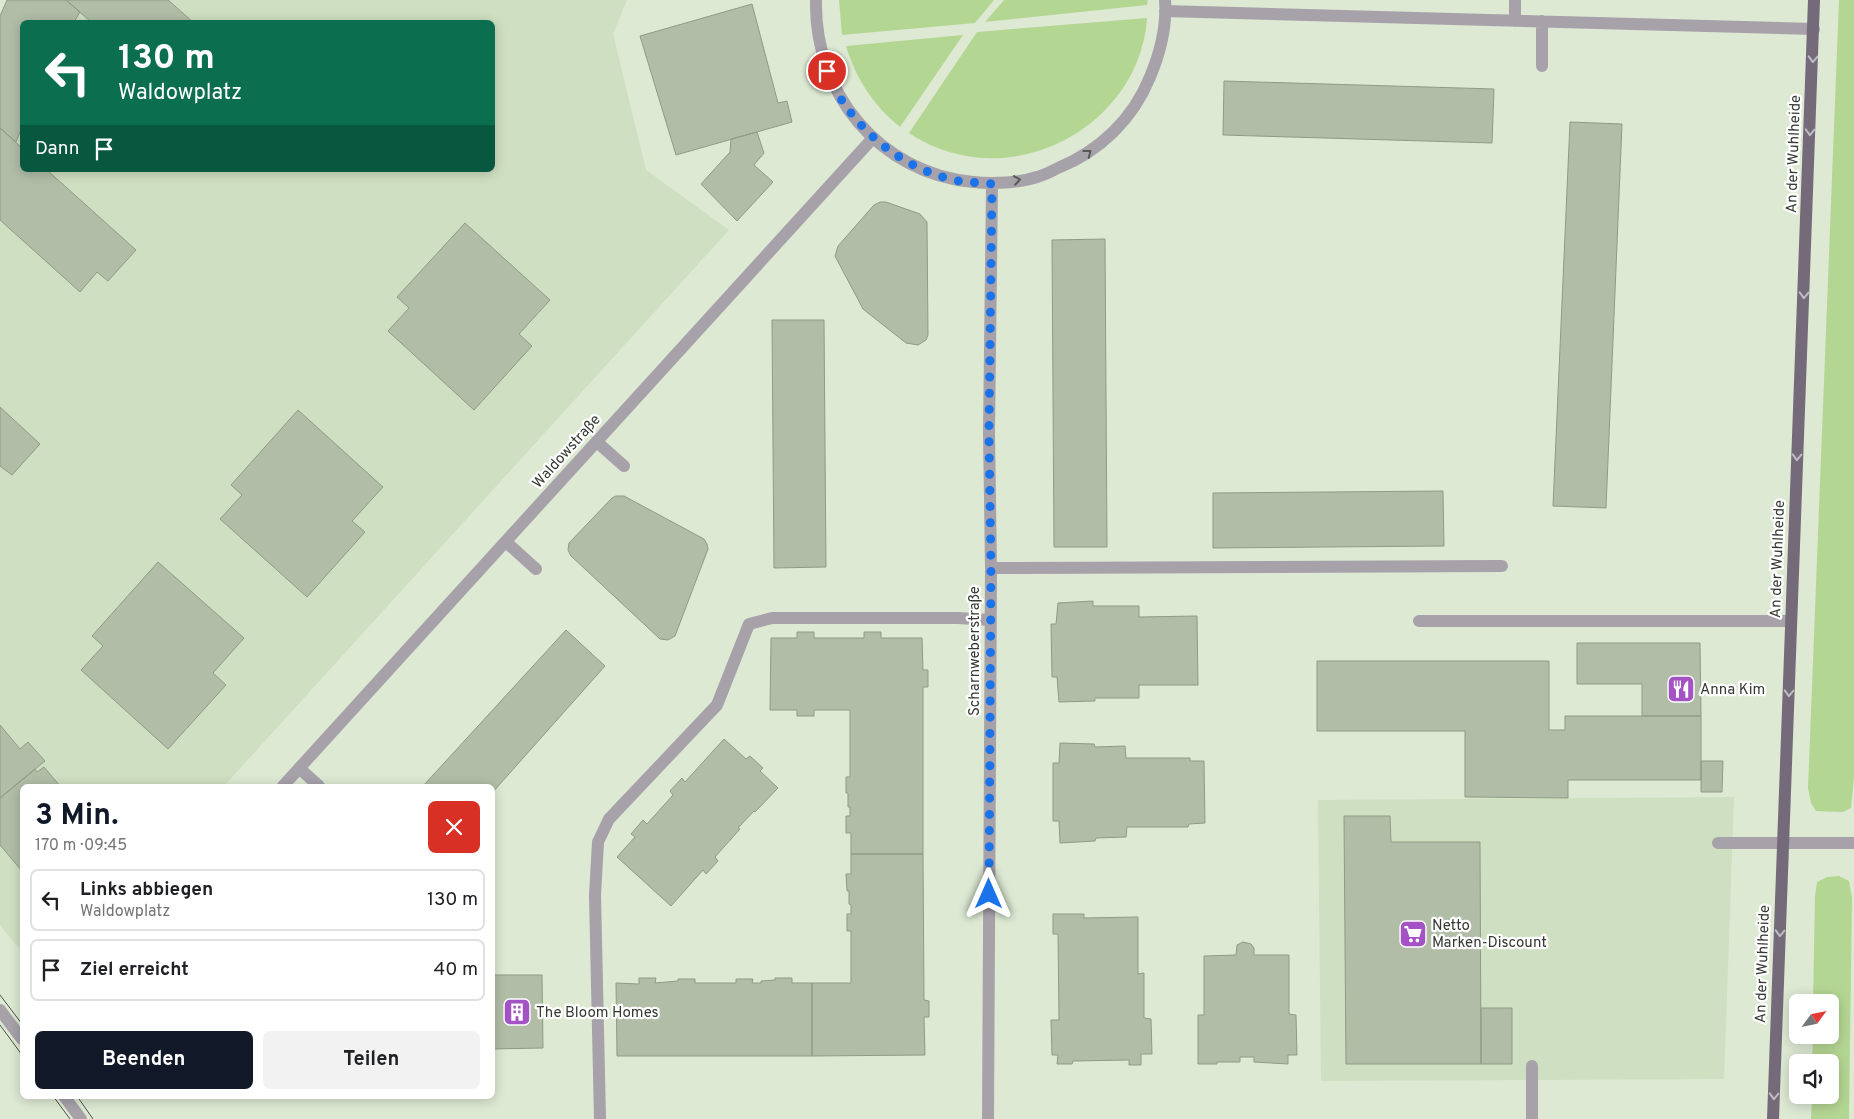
<!DOCTYPE html>
<html lang="de">
<head>
<meta charset="utf-8">
<style>
  body { margin:0; font-family:Overpass,sans-serif; background:#f2f2f2; color:#202124; height:100vh; display:flex; flex-direction:column; font-size:19px; white-space:nowrap }
  * { box-sizing:border-box; margin:0 }
  p { font-size:16px; color:#757577 }
  .icon { flex:none; width:28px; height:28px; fill:none; stroke:currentColor; stroke-width:2; stroke-linecap:round; stroke-linejoin:round }
  .map { position:relative; flex:1; overflow:hidden }
  .sheet { position:absolute; left:20px; top:784px; width:475px; height:315px; display:flex; flex-direction:column; background:#fff; border-radius:8px; box-shadow:0 2px 12px #0003 }
  .sheet>* { flex:none }
  .hud { position:absolute; left:20px; top:20px; width:475px; height:152px; border-radius:8px; box-shadow:0 2px 12px #0003; background:#0b6e4f; color:#fff; overflow:hidden }
  .needle { width:32px; rotate:57deg }
  .controls { position:absolute; left:1789px; top:994px; display:grid; gap:10px }
  .controls a { display:grid; place-items:center; width:50px; height:50px; border-radius:8px; background:#fff; box-shadow:0 2px 12px #0003; font-size:25px }
  .pin { position:absolute; display:grid; place-items:center; width:42px; height:42px; color:#fff; margin:-21px; border:2px solid #fff; border-radius:50%; box-shadow:0 1px 5px #0007 }
  .me { position:absolute; width:55px; margin:-28px; rotate:0deg; stroke-linejoin:round; filter:drop-shadow(0 0 4px #0008) }
  .turn { display:flex; align-items:center; gap:18px; height:105px; padding:0 15px; font-size:22px }
  .turn .icon { width:65px; height:65px; stroke-width:2.5 }
  .turn b { display:block; font-size:35px; line-height:42px }
  .then { display:flex; align-items:center; height:48px; padding:0 15px; background:#0003; gap:10px; font-size:19px }
  .round { display:grid; place-items:center; flex:none; width:52px; height:52px; border-radius:8px; background:#f2f2f2 }
  .summary { display:flex; align-items:center; justify-content:space-between; height:85px; padding:0 15px }
  h1 { font-size:30px; font-weight:700; line-height:38px; color:#111827 }
  .primary-button { display:flex; gap:10px; margin-top:auto; padding:10px 15px }
  .primary-button a { flex:1; height:58px; border-radius:8px; background:#111827; color:#fff; font-size:20px; font-weight:700; line-height:58px; text-align:center }
  .primary-button a+a { background:#f2f2f2; color:#202124 }
  ul { padding:0; list-style:none }
  li { display:flex; align-items:center; gap:15px; height:62px; margin:0 10px 8px; padding:0 5px; border:2px solid #e0e0e0; border-radius:8px }
  li div { flex:1 }
  li b { display:block; font-size:19px }
  li em { font-style:normal }
  .map>svg:first-child { display:block }
  .built { fill:#cfdfc1; fill-rule:evenodd }
  .green { fill:#b4d693 }
  .building { fill:#b1bda7; stroke:#909b86 }
  .lines { fill:none; stroke-linecap:round; stroke-linejoin:round }
  .minor { stroke:#a7a1aa; stroke-width:12 }
  .major { stroke:#756a7a; stroke-width:12 }
  .tram { stroke:#4e5349; stroke-width:1 }
  .oneway { stroke:#c1bcc3 }
  .oneway2 { stroke:#585956 }
  .route { stroke:#1a73e8; stroke-width:9; stroke-dasharray:0 16.2 }
  .labels { text-anchor:middle; stroke-width:4.5; stroke-linejoin:round; paint-order:stroke }
  .street-label { font-size:15px; fill:#363a32; stroke:#fff }
  .poi-label { font-size:15px; fill:#363a32; stroke:#fff; text-anchor:start }
</style>
</head>
<body>
<div class="map">
<svg width="1854" height="1119" viewBox="0 0 1854 1119">
  <rect width="100%" height="100%" fill="#dde9d3"/>
  <path class="built" d="M 7,0 L 627,0 L 613,34 L 646,170 L 729,230 L 224,786 L 22,786 L 22,952 L 0,925 L 0,16 ZM 22,22 L 492,22 L 492,170 L 22,170 Z
    M 1734,797 L 1724,1079 L 1321,1081 L 1318,800 Z"/>
  <path class="green" d="M 839,0 L 994,0 L 975,23 L 842,35 Z
    M 1004,0 L 1148,0 L 1147,5 L 985,22 Z
    M 1839,0 L 1854,0 L 1854,777 L 1851,808 L 1843,812 L 1816,811 L 1811,803 L 1808,788 Z
    M 1147,18 C 1141,108 1052,171 966,156 C 946,152 926,145 909,133 L 977,32 Z
    M 963,35 L 900,127 C 873,105 856,79 846,46 Z
    M 1839,876 L 1849,881 L 1852,898 L 1849,1119 L 1811,1119 L 1812,1095 L 1830,1095 L 1830,1062 L 1812,1062 L 1813,1035 L 1830,1035 L 1830,1002 L 1813,1002 L 1815,896 L 1817,882 L 1827,877 Z"/>
  <path class="building" d="M 7,0 L 66,0 L 80,12 L 74,22 L 22,22 L 22,127 L 16,142 L 0,128 L 0,16 Z
    M 66,0 L 168,0 L 193,22 L 91,22 Z
    M 752,4 L 778,103 L 787,101 L 792,122 L 676,155 L 640,36 Z
    M 1224,81 L 1494,89 L 1492,143 L 1223,135 Z
    M 1570,122 L 1622,124 L 1606,508 L 1553,506 Z
    M 0,128 L 22,148 L 22,170 L 47,170 L 136,250 L 108,281 L 97,272 L 80,292 L 0,220 Z
    M 757,132 L 764,153 L 754,165 L 773,182 L 737,221 L 701,184 L 730,152 L 731,139 Z
    M 880,202 L 886,202 L 920,214 L 927,222 L 928,335 L 926,340 L 918,345 L 906,343 L 863,309 L 835,256 L 838,246 L 874,205 Z
    M 465,223 L 550,300 L 519,334 L 532,346 L 474,410 L 388,331 L 409,308 L 397,297 Z
    M 1105,239 L 1107,547 L 1054,547 L 1052,240 Z
    M 772,320 L 824,320 L 826,567 L 774,568 Z
    M 0,407 L 40,444 L 12,475 L 0,466 Z
    M 298,410 L 383,487 L 352,521 L 365,532 L 307,597 L 220,519 L 242,495 L 231,485 Z
    M 1443,491 L 1444,546 L 1213,548 L 1213,493 Z
    M 616,496 L 624,496 L 704,539 L 707,544 L 708,549 L 675,636 L 668,640 L 660,639 L 571,556 L 568,550 L 569,543 L 612,498 Z
    M 158,562 L 244,638 L 213,673 L 226,685 L 168,749 L 81,670 L 103,646 L 92,636 Z
    M 1093,601 L 1093,606 L 1139,606 L 1139,617 L 1197,616 L 1198,685 L 1139,685 L 1139,698 L 1095,698 L 1095,701 L 1059,702 L 1057,677 L 1052,677 L 1051,624 L 1056,624 L 1058,603 Z
    M 566,630 L 605,666 L 492,793 L 492,786 L 423,786 Z
    M 797,632 L 814,632 L 814,638 L 864,638 L 864,632 L 881,632 L 881,638 L 922,638 L 923,670 L 928,670 L 928,687 L 923,687 L 923,854 L 851,854 L 851,833 L 846,833 L 846,816 L 850,816 L 850,807 L 848,807 L 848,793 L 846,793 L 846,777 L 850,777 L 850,710 L 814,710 L 814,716 L 797,716 L 797,710 L 770,710 L 771,638 L 797,638 Z
    M 1577,643 L 1700,643 L 1701,716 L 1642,716 L 1642,684 L 1577,684 Z
    M 1317,661 L 1549,661 L 1549,730 L 1565,730 L 1565,716 L 1701,716 L 1701,780 L 1568,780 L 1568,798 L 1465,797 L 1465,731 L 1317,731 Z
    M 0,725 L 20,749 L 28,742 L 45,761 L 0,798 Z
    M 724,739 L 746,759 L 750,756 L 763,768 L 760,771 L 778,788 L 755,812 L 754,811 L 738,828 L 740,829 L 715,857 L 718,861 L 706,874 L 703,870 L 671,906 L 617,857 L 635,837 L 631,834 L 643,820 L 647,824 L 673,795 L 670,791 L 682,778 L 685,782 Z
    M 1060,743 L 1094,744 L 1095,747 L 1125,746 L 1126,758 L 1190,758 L 1190,761 L 1204,761 L 1205,823 L 1189,824 L 1188,827 L 1127,827 L 1126,837 L 1096,838 L 1095,841 L 1060,843 L 1059,821 L 1053,821 L 1053,763 L 1059,763 Z
    M 1701,761 L 1723,761 L 1722,792 L 1701,792 Z
    M 44,767 L 60,786 L 22,786 L 22,871 L 0,845 L 0,798 L 35,769 L 37,772 Z
    M 1344,816 L 1390,816 L 1391,842 L 1480,842 L 1481,1064 L 1346,1064 Z
    M 851,854 L 923,854 L 924,1000 L 929,1001 L 929,1017 L 924,1017 L 925,1055 L 812,1056 L 812,983 L 851,983 L 851,931 L 847,931 L 847,914 L 851,914 L 851,905 L 849,904 L 849,891 L 847,891 L 846,874 L 851,874 Z
    M 1053,914 L 1084,914 L 1084,918 L 1138,917 L 1138,974 L 1144,973 L 1144,1018 L 1151,1019 L 1152,1054 L 1141,1054 L 1141,1065 L 1129,1065 L 1129,1060 L 1073,1061 L 1072,1064 L 1057,1064 L 1058,1055 L 1052,1055 L 1051,1020 L 1059,1020 L 1058,934 L 1053,934 Z
    M 1243,942 L 1251,944 L 1254,948 L 1254,955 L 1289,955 L 1289,1014 L 1296,1015 L 1297,1055 L 1288,1055 L 1288,1064 L 1254,1062 L 1254,1057 L 1240,1057 L 1240,1062 L 1217,1062 L 1217,1064 L 1198,1064 L 1198,1015 L 1204,1015 L 1204,956 L 1236,955 L 1237,945 Z
    M 492,975 L 542,975 L 543,1048 L 492,1049 Z
    M 639,978 L 656,978 L 655,983 L 678,981 L 678,979 L 695,979 L 695,983 L 736,983 L 736,979 L 753,979 L 752,983 L 761,983 L 761,981 L 775,980 L 775,978 L 792,978 L 792,983 L 812,983 L 812,1056 L 617,1056 L 616,983 L 639,984 Z
    M 1481,1008 L 1512,1008 L 1512,1064 L 1481,1064 Z"/>
  <g class="lines">
    <path class="minor" d="M 816,0 C 814,93 879,173 973,182 C 993,184 1019,183 1037,177 C 1045,175 1052,171 1058,168 C 1100,151 1133,119 1150,77 C 1160,53 1167,26 1165,0
      M 1165,11 L 1814,29
      M 1515,21 L 1515,0
      M 1542,21 L 1542,66
      M 597,442 L 624,466
      M 506,542 L 536,569
      M 991,568 L 1502,566
      M 1419,621 L 1791,621
      M 299,768 L 319,786
      M 283,786 L 873,138
      M 1718,843 L 1854,843
      M 0,1010 L 22,1039
      M 1532,1066 L 1532,1119
      M 64,1096 L 81,1119
      M 600,1119 L 595,895 L 598,842 L 609,819 L 717,705 L 749,624 L 772,618 L 958,618 L 990,620
      M 988,1119 L 991,568 L 989,433 L 992,184"/>
    <path class="major" d="M 1773,1119 L 1814,0"/>
    <path class="tram" d="M 0,995 L 22,1024
      M 0,1025 L 22,1055
      M 53,1096 L 70,1119
      M 77,1096 L 93,1119"/>
  </g>
  <defs><path id="oneway-chevron" d="M-2-3.5L2.5 0L-2 3.5" fill="none" stroke-width="1.6" stroke-linecap="round" stroke-linejoin="round" transform="scale(1.25)"/></defs>
  <g class="oneway">
    <use href="#oneway-chevron" transform="translate(1813 59) rotate(92)"/>
    <use href="#oneway-chevron" transform="translate(1810 132) rotate(92)"/>
    <use href="#oneway-chevron" transform="translate(1804 295) rotate(92)"/>
    <use href="#oneway-chevron" transform="translate(1797 457) rotate(92)"/>
    <use href="#oneway-chevron" transform="translate(1789 693) rotate(92)"/>
    <use href="#oneway-chevron" transform="translate(1780 933) rotate(92)"/>
    <use href="#oneway-chevron" transform="translate(1774 1096) rotate(92)"/>
  </g>
  <g class="oneway2">
    <use href="#oneway-chevron" transform="translate(1088 153) rotate(-38)"/>
    <use href="#oneway-chevron" transform="translate(1017 180) rotate(-8)"/>
  </g>
  <g class="lines">
    <path class="route" d="M 827,71 C 832,80 835,90 841,99 C 867,139 907,169 954,180 C 966,183 979,182 992,184 L 989,433 L 991,568 L 989,894"/>
  </g>
  <defs>
    <g id="restaurant-square" transform="scale(1.4375)"><rect x="-9" y="-9" width="18" height="18" rx="4" fill="#a353c4" stroke="#fff"/><path d="M-5-6h1v4h1v-4h1v4h1v-4h1v5L-1.5 .5V6h-2V.5L-5-1ZM5-6V6H3V1.5H1.5Q1.5-4 5-6Z" fill="#fff"/></g>
    <g id="supermarket-square" transform="scale(1.4375)"><rect x="-9" y="-9" width="18" height="18" rx="4" fill="#a353c4" stroke="#fff"/><path d="M-6-5.5h2.5l.6 2H6L4.5 2H-2.5L-4.4-4H-6ZM-1.5 3.2a1.3 1.3 0 1 0 .1 0ZM3 3.2a1.3 1.3 0 1 0 .1 0Z" fill="#fff"/></g>
    <g id="building-square" transform="scale(1.4375)"><rect x="-9" y="-9" width="18" height="18" rx="4" fill="#a353c4" stroke="#fff"/><path d="M-4-6H4V6H1V3H-1V6H-4ZM-2.5-4.3h1.7v1.8h-1.7ZM.8-4.3h1.7v1.8H.8ZM-2.5-1h1.7V.8h-1.7ZM.8-1h1.7V.8H.8Z" fill="#fff"/></g>
  </defs>
  <g fill-rule="evenodd">
    <use href="#restaurant-square" x="1681" y="689"/>
    <use href="#supermarket-square" x="1413" y="934"/>
    <use href="#building-square" x="517" y="1012"/>
  </g>
  <g class="labels">
    <g class="street-label">
      <text transform="translate(1793 154) rotate(-88)" y="5">An der Wuhlheide</text>
      <text transform="translate(566 451) rotate(-48)" y="5">Waldowstraße</text>
      <text transform="translate(1777 559) rotate(-88)" y="5">An der Wuhlheide</text>
      <text transform="translate(974 651) rotate(-90)" y="5">Scharnweberstraße</text>
      <text transform="translate(1762 964) rotate(-88)" y="5">An der Wuhlheide</text>
    </g>
    <g class="poi-label">
      <text x="1700" y="694">Anna Kim</text>
      <text x="1432" y="930">Netto<tspan x="1432" dy="17">Marken-Discount</tspan></text>
      <text x="536" y="1017">The Bloom Homes</text>
    </g>
  </g>
</svg>
<div class="controls">
<a><svg class="needle" viewBox="-14 -14 28 28"><path d="M0-13l5 13h-10z" fill="#e53935"/><path d="M0 13l5-13h-10z" fill="#757577"/></svg></a>
<a><svg class="icon" aria-label="sound" viewBox="0 0 24 24"><path d="M4 9h4l5-4v14l-5-4H4zM17 9q2 3 0 6"/></svg></a>
</div>
<div class="pin" style="left:827px;top:71px;background:#d93025"><svg class="icon" aria-label="arrive" viewBox="0 0 24 24"><path d="M6 21V4h12l-3 4 3 4H6"/></svg></div>
<svg class="me" style="left:989px;top:894px" viewBox="-20 -20 40 40"><path d="M0-17L14 15 0 8-14 15z" fill="#1a73e8" stroke="#fff" stroke-width="4"/></svg>
<div class="hud">
<div class="turn"><svg class="icon" aria-label="left" viewBox="0 0 24 24"><path d="M17 20v-9H6M10 6l-5 5 5 5"/></svg><div><b>130 m</b>Waldowplatz</div></div>
<div class="then">Dann<svg class="icon" aria-label="arrive" viewBox="0 0 24 24"><path d="M6 21V4h12l-3 4 3 4H6"/></svg></div>
</div>
<section class="sheet">
<div class="summary"><div><h1>3 Min.</h1><p>170 m · 09:45</p></div><a class="round" style="background:#d93025;color:#fff"><svg class="icon" aria-label="close" viewBox="0 0 24 24"><path d="M6 6l12 12M18 6L6 18"/></svg></a></div>
<ul>
<li><svg class="icon" aria-label="left" viewBox="0 0 24 24"><path d="M17 20v-9H6M10 6l-5 5 5 5"/></svg><div><b>Links abbiegen</b><p>Waldowplatz</p></div><em>130 m</em></li>
<li><svg class="icon" aria-label="arrive" viewBox="0 0 24 24"><path d="M6 21V4h12l-3 4 3 4H6"/></svg><div><b>Ziel erreicht</b></div><em>40 m</em></li>
</ul>
<div class="primary-button"><a>Beenden</a><a>Teilen</a></div>
</section>
</div>
</body>
</html>
